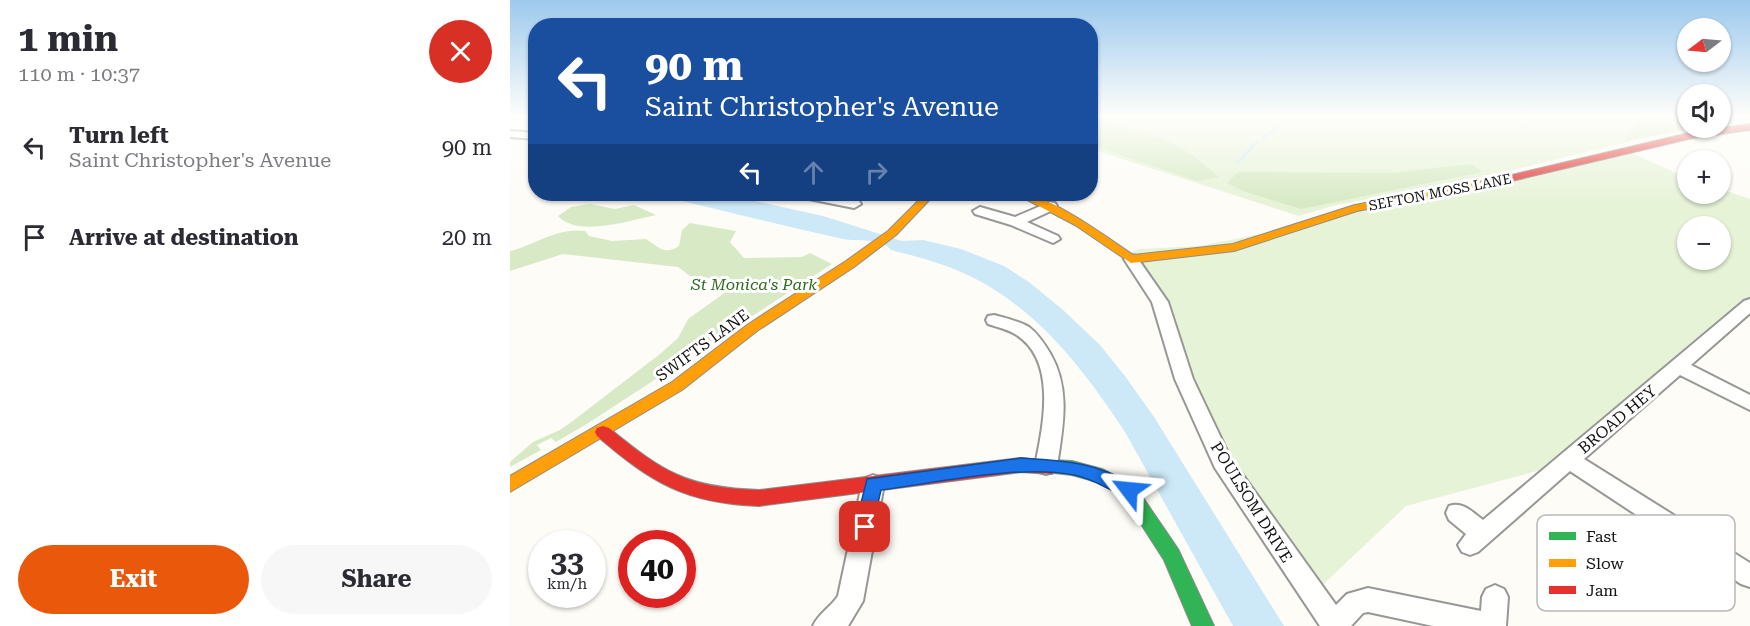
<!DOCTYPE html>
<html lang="en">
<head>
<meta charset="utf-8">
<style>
  body { margin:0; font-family:"Roboto Serif",serif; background:#f7f7f7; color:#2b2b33; height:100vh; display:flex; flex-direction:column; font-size:22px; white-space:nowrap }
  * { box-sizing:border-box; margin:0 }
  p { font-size:20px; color:#7c7c81 }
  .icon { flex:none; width:33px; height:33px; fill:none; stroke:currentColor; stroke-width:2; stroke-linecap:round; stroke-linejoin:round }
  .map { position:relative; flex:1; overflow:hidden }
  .side { display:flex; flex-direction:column; background:#fff; width:510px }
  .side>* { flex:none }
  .top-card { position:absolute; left:18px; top:18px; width:570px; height:183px; border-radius:24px; box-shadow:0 2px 4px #0004; background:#1a4fa0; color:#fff; overflow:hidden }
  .needle { width:39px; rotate:254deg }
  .tools { position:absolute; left:1167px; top:18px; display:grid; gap:12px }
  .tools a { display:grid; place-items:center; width:54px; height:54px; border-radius:50%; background:#fff; box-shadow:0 2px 4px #0004; font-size:30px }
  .speed { position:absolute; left:18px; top:530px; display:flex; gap:12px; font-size:30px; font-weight:700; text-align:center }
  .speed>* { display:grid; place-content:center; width:78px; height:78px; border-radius:50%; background:#fff; box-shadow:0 2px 4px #0004; line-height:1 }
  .speed small { font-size:15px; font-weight:400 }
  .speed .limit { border:9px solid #d22; background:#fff; color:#111 }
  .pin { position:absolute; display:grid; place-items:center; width:51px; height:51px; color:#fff; margin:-26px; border-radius:12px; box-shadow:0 3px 9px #0006 }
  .me { position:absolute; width:66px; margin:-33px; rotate:299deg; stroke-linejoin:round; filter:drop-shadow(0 0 4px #0008) }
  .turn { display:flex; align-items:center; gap:21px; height:126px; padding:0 18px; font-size:27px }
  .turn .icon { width:78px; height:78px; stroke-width:2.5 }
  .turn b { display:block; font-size:42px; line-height:51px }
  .lanes { display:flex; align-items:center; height:57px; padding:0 18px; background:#0003; justify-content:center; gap:30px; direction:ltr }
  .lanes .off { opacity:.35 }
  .round { display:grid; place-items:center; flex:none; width:63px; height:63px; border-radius:32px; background:#f7f7f7 }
  .head { display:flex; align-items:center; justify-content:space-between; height:102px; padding:0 18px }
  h1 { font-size:36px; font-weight:700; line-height:45px }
  .action { display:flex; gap:12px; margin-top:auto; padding:12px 18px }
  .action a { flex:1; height:69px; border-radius:36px; background:#ea580c; color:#fff; font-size:24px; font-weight:700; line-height:69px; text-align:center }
  .action a+a { background:#f7f7f7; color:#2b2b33 }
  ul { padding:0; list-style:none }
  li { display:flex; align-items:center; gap:18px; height:90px; padding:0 18px }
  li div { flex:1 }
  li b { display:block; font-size:22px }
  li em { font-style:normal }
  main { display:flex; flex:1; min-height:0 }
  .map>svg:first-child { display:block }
  .green { fill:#e7f3d7; fill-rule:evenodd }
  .forest { fill:#d8eac5 }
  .water { fill:#cde8f7 }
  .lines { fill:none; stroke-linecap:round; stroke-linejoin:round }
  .stream { stroke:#cde8f7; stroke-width:3 }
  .street-casing { stroke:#979795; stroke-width:4 }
  .fast-casing { stroke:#8e8d8b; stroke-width:2 }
  .slow-casing { stroke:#8e8d8b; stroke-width:2 }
  .jam-casing { stroke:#8e8d8b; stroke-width:2 }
  .street { fill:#fffffe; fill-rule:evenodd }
  .fast { fill:#30b455; fill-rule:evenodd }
  .slow { fill:#ff9f0a; fill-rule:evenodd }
  .jam { fill:#e5322d; fill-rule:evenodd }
  .route { fill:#1a73e8; stroke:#114b97; stroke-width:1.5 }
  .labels { text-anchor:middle; stroke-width:6; stroke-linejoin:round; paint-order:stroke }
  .far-street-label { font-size:14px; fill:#111; stroke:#fff }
  .park-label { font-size:16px; font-style:italic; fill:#2f6b1f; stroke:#fff }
  .street-label { font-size:16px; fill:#111; stroke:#fff }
  .key { fill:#fff; stroke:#b8b8b8; stroke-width:1.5 }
  .key-label { font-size:16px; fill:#111 }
</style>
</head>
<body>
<main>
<section class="side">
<div class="head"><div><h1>1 min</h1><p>110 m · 10:37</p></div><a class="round" style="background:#d93025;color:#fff"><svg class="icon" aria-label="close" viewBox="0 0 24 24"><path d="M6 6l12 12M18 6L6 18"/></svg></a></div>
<ul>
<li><svg class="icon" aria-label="left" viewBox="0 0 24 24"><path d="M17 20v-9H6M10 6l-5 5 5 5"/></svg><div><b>Turn left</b><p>Saint Christopher's Avenue</p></div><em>90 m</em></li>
<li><svg class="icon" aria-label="arrive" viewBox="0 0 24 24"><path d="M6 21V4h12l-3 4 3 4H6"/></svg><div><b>Arrive at destination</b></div><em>20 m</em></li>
</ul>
<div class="action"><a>Exit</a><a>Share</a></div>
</section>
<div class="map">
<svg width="1240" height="626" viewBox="0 0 1240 626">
  <rect width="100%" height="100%" fill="#fdfcf7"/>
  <path class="green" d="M 581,116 L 1177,116 L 1178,128 L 1191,128 L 1151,134 L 961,180 L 826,205 L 789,216 L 581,149 Z
    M 1111,148 L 1177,178 L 1178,194 L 1210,194 L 1211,189 L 1240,199 L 1240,304 L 1053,464 L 896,506 L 802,595 L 745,512 L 619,253 L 630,249 L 689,246 L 751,234 ZM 1178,226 L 1210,226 L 1210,260 L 1178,260 Z"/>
  <path class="forest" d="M 580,116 L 656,140 L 681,154 L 709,177 L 687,181 L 581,145 Z
    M 1130,116 L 1177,116 L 1178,128 L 1185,128 L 1115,141 Z
    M 962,164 L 972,172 L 791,209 L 733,191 L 717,183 L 728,172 L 880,173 Z
    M 80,204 L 105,209 L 124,205 L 146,215 C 122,220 67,238 48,216 L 61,207 Z
    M 180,223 L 226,231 L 220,242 L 234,258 L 292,257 L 300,253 L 322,264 L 80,422 L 46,442 L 41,438 L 27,445 L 31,450 L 0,467 L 0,462 L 23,442 L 50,430 L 64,420 L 150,354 L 168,338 L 178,319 L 213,294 L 217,287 L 199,278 L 180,276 L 168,267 L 53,254 L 0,271 L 0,251 C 25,245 47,227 75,231 L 79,236 L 102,241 L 136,239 C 148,246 154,256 169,246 L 172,230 Z"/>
  <path class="water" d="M 143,194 L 214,194 L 313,216 L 392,241 L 413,240 L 451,249 L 494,266 L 519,282 L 553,310 L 590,345 L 615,376 L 644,417 L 774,626 L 723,626 L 615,432 C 572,367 524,304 451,272 C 429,262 404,256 381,250 C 371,237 348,242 333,239 C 270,225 206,209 143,194 Z"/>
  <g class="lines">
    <path class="stream" d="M 754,138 L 778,119
      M 728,162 L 747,142"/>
    <g class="street-casing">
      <path id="street" d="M 0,131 L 26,133 L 26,139 L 0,137 Z
        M 288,194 L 311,194 L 349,201 L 351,204 L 344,208 L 294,198 Z
        M 540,202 L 545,203 L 547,206 L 545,209 L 517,222 L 548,236 L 550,239 L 543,243 L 501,225 L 465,214 L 463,211 L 470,207 L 505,217 Z
        M 621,255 L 626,256 L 658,302 L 683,379 L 720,457 L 826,605 L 837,594 L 858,588 L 971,611 L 972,597 L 976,589 L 985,585 L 994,589 L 998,597 L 996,626 L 923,626 L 858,612 L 853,613 L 841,626 L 810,626 L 705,468 L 665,379 L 642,302 L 614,259 Z
        M 1240,299 L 1240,313 L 1181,365 L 1240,395 L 1240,410 L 1170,375 L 1074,459 L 1240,563 L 1240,587 L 1231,584 L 1060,471 L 968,552 L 960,555 L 952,552 L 948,545 L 956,534 L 939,520 L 936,513 L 939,506 C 953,501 962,512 973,520 L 1234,301 Z
        M 484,315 C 495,318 509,321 519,327 C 528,334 534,343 540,353 C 561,389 553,426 547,466 L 543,472 L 536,474 L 529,472 L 525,466 C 533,426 548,360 505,334 C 497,329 487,327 478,324 L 476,320 L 478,316 Z
        M 363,475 L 371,478 L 374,484 L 353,601 L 338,626 L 303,626 C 308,614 320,608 328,596 L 352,484 L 355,478 Z"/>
    </g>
    <g class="fast-casing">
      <path id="fast" d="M 541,460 L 562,461 L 592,469 L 625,486 L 668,549 L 704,626 L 682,626 L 654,560 L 613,496 L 587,482 L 562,475 L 535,472 L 532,467 L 535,462 Z"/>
    </g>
    <g class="slow-casing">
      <path id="slow" d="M 989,178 L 993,179 L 993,183 L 847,211 L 724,251 L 621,263 L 565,225 L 506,194 C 535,191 598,238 623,255 L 723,244 L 845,205 Z
        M 415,194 L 425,194 L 386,235 L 344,267 L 247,331 L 172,390 L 0,492 L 0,476 L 162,382 L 237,325 L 336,261 L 378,231 Z"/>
    </g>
    <g class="jam-casing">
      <path id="jam" d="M 1240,124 L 1240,130 L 1183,138 L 989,184 L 984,181 L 989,178 L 1183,132 Z
        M 93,426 L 99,428 C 153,472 177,488 249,490 L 511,458 L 547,462 L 550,467 L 547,472 L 541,474 L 511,472 L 249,506 C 175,503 142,483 87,436 L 85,432 L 87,428 Z"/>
    </g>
    <use href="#street" class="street"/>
    <use href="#fast" class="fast"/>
    <use href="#slow" class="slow"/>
    <use href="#jam" class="jam"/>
  </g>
  <linearGradient id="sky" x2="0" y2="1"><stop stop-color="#9dc9ee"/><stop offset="0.57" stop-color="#fefefb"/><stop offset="1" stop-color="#fefefb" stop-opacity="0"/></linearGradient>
  <rect width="1240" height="203" fill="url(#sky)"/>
  <path class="route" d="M 511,458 C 558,461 583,462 625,485 L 628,490 L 625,496 L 619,498 C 600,491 585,479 564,475 C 510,464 426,483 371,490 L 361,533 L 355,536 L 348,533 L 345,527 L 357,479 Z"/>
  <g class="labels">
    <g class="far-street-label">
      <text transform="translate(930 192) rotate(-11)" y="5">SEFTON MOSS LANE</text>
    </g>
    <g class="park-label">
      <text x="244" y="290">St Monica's Park</text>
    </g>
    <g class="street-label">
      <text transform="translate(192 345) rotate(-36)" y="6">SWIFTS LANE</text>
      <text transform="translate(1107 419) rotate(-40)" y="6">BROAD HEY</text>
      <text transform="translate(742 502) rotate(58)" y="6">POULSOM DRIVE</text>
    </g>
  </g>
  <rect x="1027" y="515" width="198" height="96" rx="9" class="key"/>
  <rect x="1039" y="532" width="27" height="8" fill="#30b455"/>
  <rect x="1039" y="559" width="27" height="8" fill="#ff9f0a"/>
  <rect x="1039" y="586" width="27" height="8" fill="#e5322d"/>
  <g class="key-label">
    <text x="1076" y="542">Fast</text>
    <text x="1076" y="569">Slow</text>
    <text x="1076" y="596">Jam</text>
  </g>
</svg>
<div class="tools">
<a><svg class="needle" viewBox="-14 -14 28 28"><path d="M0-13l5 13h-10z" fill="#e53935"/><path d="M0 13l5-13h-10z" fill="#7c7c81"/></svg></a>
<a><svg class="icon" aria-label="sound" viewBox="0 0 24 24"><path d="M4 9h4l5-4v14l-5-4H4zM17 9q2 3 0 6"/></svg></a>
<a>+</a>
<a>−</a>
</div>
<div class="speed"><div>33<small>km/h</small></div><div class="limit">40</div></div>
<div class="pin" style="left:355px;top:527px;background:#d93025"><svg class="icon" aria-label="arrive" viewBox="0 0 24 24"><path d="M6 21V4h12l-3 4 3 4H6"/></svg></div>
<svg class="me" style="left:619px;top:490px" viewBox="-20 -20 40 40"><path d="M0-17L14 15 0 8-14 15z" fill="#1a73e8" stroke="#fff" stroke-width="4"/></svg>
<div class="top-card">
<div class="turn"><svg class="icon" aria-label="left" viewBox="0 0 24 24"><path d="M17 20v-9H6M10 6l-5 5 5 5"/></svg><div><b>90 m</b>Saint Christopher's Avenue</div></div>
<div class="lanes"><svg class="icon" aria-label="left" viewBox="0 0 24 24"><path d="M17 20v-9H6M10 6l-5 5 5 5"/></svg><svg class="icon off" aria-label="ahead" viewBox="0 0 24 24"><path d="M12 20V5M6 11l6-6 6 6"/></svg><svg class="icon off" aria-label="right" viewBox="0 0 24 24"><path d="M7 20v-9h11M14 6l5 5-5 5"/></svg></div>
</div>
</div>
</main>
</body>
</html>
